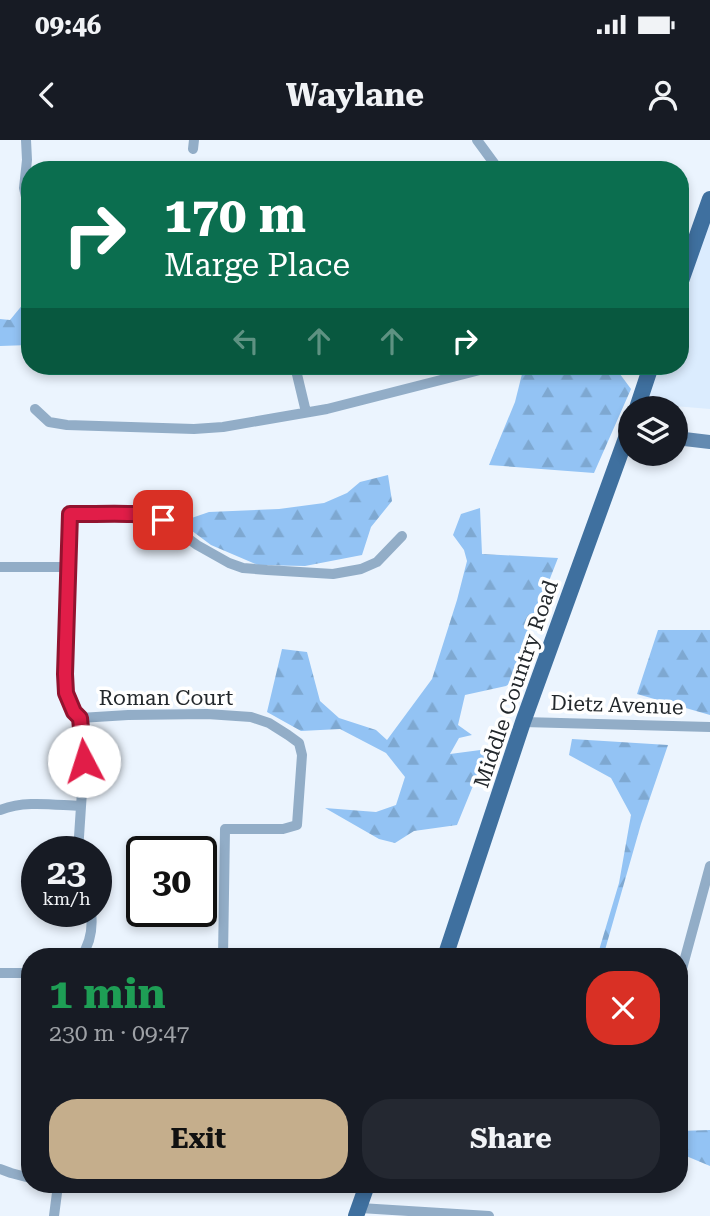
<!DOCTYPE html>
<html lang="en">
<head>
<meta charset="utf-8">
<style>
  body { margin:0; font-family:"Roboto Serif",serif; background:#242831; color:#f1f3f6; height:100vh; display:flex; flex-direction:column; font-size:26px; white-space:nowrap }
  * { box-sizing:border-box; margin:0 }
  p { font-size:23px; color:#9ea1a6 }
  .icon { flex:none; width:38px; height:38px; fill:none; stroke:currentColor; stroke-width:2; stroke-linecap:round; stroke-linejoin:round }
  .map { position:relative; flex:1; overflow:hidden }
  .details { position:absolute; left:21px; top:808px; width:667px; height:245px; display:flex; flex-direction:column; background:#171b24; border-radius:28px; box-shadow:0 4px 10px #0003 }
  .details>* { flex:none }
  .banner { position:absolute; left:21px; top:21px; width:668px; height:214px; border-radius:28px; box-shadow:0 4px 10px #0003; background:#0b6e4f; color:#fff; overflow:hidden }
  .fabs { position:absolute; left:618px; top:256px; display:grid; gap:14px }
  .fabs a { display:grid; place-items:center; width:70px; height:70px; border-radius:50%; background:#171b24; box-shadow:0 4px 10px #0003; font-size:35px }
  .speed { position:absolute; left:21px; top:696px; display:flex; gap:14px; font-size:35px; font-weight:700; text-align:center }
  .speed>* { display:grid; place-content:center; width:91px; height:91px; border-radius:50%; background:#171b24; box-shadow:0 4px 10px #0003; line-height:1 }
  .speed small { font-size:18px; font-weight:400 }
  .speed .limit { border:4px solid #111; border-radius:10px; background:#fff; color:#111 }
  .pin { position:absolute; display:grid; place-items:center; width:60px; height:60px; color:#fff; margin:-30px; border-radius:14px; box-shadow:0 4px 10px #0006 }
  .me { position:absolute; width:77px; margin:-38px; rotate:355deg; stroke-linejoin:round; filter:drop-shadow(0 0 5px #0008) }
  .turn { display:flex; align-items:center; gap:24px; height:147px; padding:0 28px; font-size:32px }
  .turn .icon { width:91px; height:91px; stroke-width:2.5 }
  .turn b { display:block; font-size:49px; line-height:60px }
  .lanes { display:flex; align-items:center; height:66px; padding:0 28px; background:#0003; justify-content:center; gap:35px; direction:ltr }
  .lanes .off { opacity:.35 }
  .round { display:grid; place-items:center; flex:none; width:74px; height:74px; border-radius:28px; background:#242831 }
  .overview { display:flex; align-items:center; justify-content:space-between; height:119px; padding:0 28px }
  h1 { font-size:42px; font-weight:700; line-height:52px; color:#1e9e55 }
  .primary-button { display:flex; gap:14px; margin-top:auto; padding:14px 28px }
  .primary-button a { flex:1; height:80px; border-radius:28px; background:#c5ae8c; color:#111; font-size:28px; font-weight:700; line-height:80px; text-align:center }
  .primary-button a+a { background:#242831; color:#f1f3f6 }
  .status { display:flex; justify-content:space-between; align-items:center; height:49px; padding:0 35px; background:#171b24; direction:ltr }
  .status svg { height:19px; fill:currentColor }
  header { display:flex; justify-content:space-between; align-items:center; height:91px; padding:0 28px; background:#171b24; font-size:32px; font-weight:700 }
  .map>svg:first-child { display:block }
  .built { fill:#dbecfe }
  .forest { fill:url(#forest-firs) }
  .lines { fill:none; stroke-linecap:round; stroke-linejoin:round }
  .street { stroke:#92adc7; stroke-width:10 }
  .secondary { stroke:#638ab1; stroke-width:14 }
  .primary { stroke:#3f709f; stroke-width:16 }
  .route-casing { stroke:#92132f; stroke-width:18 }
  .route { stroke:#e11d48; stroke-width:12 }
  .labels { text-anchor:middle; stroke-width:7; stroke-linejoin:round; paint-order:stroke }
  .street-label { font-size:21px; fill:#23282c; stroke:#fff }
</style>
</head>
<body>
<div class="status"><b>09:46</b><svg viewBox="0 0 49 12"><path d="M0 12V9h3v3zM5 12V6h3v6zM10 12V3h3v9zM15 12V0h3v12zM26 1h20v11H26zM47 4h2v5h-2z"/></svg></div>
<header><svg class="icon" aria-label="back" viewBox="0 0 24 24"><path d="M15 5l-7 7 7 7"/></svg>Waylane<svg class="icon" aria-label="person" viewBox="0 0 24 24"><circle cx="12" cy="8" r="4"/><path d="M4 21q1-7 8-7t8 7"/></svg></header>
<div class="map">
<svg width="710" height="1076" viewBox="0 0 710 1076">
  <defs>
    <pattern id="forest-firs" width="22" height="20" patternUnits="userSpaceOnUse" patternTransform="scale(1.75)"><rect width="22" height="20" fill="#93c3f4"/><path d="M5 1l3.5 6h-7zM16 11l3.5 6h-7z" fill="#7ea8d1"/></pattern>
  </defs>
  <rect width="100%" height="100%" fill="#ebf4fe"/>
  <path class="built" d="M 710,59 L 710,269 L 638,263 L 651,226 L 681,226 L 681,141 Z"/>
  <path class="forest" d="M 24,163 L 30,163 L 30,205 L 0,206 L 0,179 L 10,180 Z
    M 524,226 L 614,226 L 631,249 L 594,333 L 489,325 L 515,262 Z
    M 388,335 L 392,361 L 371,387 L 362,415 L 305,426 L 258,425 L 211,405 L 180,382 L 209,372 L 279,369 L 324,363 L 347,353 L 360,342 Z
    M 480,368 L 482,414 L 558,418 L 531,487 L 513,541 L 506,546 L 465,555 L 458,585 L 472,595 L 459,598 L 450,614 L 488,609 L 457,685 L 414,691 L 395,703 L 379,699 L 325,668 L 376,672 L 396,665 L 405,637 L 386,613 L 340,589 L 301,591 L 267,572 L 282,509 L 307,512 L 320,561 L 339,578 L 376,590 L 387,600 L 432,539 L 457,460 L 467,421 L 464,410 L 453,395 L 461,374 Z
    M 658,490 L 710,490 L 710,575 L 637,554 Z
    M 572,599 L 668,605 L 641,684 L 603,817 L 597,817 L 619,743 L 631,675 L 611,638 L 569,615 Z
    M 710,990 L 710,1026 L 679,1013 L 679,991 Z"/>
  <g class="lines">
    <path class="street" d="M 26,0 L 27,20 L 24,48 L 28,66
      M 477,0 L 499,30
      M 193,9 L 194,0
      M 295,226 L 306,272
      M 35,269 L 49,282 L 67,285 L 194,289 L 223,287 L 327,269 L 480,230
      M 0,427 L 68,427
      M 80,578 L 128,575 L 207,574 L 251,577 L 269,583 L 288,595 L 299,603 L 302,615 L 297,685 L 283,689 L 225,689 L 223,817
      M 523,582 L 710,587
      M 0,670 C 25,660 54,665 80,666
      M 78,712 L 84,621 L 80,578 L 74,572 L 66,553 L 65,534 L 70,374 L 151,376 L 163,380 L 197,405 L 229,423 L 243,428 L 267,430 L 333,434 L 361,429 L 377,422 L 402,396
      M 81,817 C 90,804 93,788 91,772
      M 0,833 L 30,833
      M 679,862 L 682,829 L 710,726
      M 679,882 L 682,899
      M 0,1029 L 11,1033 L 30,1038
      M 360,1068 L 489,1076
      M 54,1076 L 58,1045"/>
    <path class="secondary" d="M 676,298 L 710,302"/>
    <path class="primary" d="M 681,141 L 710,59
      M 637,268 L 651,226
      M 445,817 L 523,582 L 630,287
      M 356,1076 L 367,1045"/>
  </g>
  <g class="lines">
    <g class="route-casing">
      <path id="route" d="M 84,621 L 80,578 L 74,572 L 66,553 L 65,534 L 70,374 C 95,375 141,370 163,380"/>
    </g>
    <use href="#route" class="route"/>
  </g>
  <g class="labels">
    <g class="street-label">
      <text transform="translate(516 544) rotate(-71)" y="7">Middle Country Road</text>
      <text x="166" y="565">Roman Court</text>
      <text transform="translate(617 565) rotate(2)" y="7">Dietz Avenue</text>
    </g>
  </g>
</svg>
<div class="fabs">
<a><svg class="icon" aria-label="layers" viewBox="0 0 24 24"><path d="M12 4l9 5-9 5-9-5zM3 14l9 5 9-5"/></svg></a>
</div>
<div class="speed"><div>23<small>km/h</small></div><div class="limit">30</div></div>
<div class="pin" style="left:163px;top:380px;background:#d93025"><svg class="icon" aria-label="arrive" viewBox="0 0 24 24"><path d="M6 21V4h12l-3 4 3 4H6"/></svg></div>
<svg class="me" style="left:84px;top:621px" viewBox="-20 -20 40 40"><circle r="19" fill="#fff"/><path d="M0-13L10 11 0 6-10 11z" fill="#e11d48"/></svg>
<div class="banner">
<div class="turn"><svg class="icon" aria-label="right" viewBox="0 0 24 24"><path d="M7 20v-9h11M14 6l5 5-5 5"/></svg><div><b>170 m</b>Marge Place</div></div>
<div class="lanes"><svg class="icon off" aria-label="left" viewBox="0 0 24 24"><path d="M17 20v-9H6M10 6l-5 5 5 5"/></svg><svg class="icon off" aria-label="ahead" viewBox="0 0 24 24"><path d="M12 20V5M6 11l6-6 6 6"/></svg><svg class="icon off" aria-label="ahead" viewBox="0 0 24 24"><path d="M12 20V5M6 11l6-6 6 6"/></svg><svg class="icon" aria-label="right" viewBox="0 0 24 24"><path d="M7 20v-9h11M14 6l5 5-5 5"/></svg></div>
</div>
<section class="details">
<div class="overview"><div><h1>1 min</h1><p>230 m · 09:47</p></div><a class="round" style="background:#d93025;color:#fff"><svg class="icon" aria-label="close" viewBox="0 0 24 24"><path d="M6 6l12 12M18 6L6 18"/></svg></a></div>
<div class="primary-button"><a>Exit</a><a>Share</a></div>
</section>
</div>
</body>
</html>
